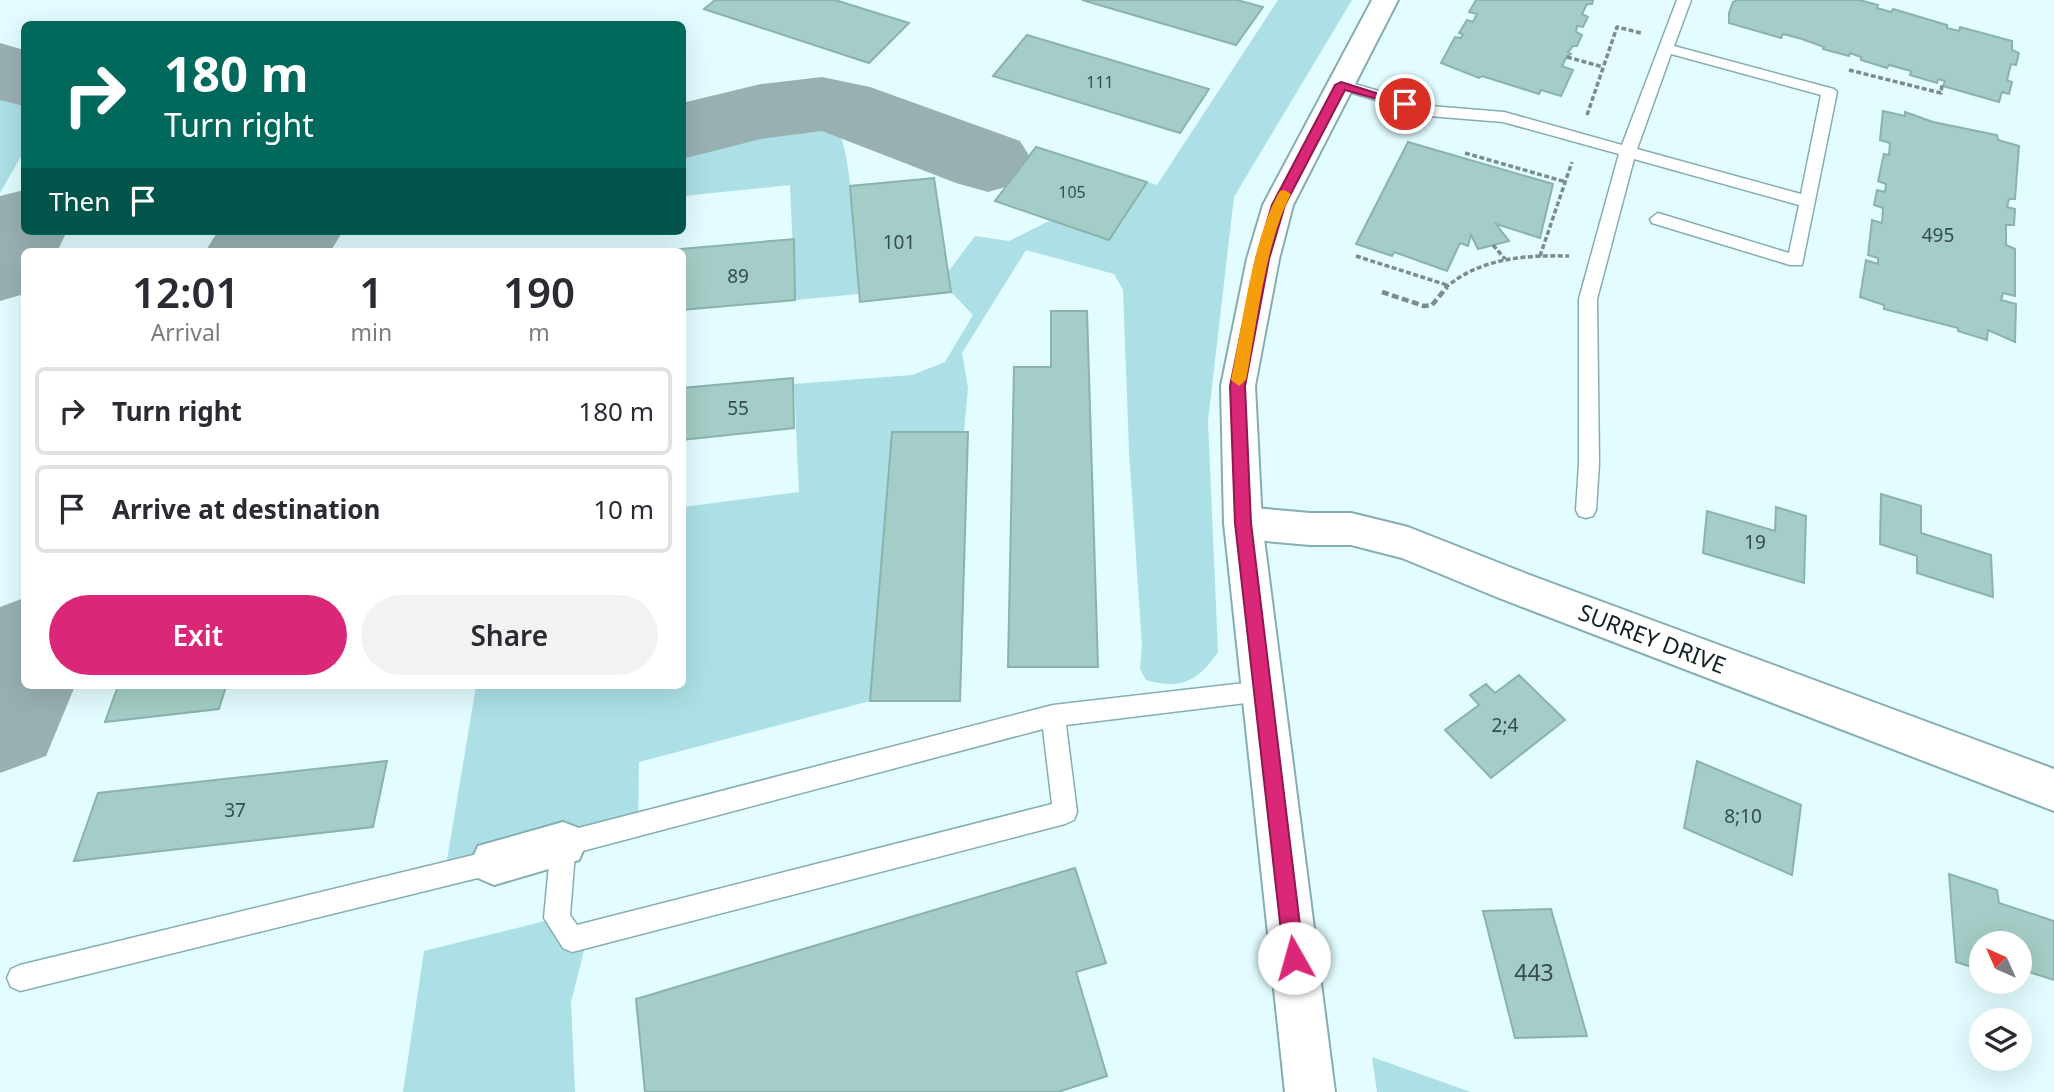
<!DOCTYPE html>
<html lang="en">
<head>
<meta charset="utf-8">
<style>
  body { margin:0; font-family:"Noto Sans",sans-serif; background:#f2f2f3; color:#2b2b33; height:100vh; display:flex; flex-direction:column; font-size:26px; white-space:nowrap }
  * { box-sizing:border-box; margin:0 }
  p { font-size:23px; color:#7c7c81 }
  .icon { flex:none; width:38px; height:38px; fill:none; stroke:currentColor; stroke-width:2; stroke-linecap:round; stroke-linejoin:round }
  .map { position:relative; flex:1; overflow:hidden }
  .drawer { position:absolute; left:21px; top:248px; width:665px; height:441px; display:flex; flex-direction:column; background:#fff; border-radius:10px; box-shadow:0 7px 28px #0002 }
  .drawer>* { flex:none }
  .banner { position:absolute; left:21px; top:21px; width:665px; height:214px; border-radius:10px; box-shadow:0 7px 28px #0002; background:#00695c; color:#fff; overflow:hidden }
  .needle { width:46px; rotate:315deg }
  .tools { position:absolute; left:1969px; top:931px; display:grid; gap:14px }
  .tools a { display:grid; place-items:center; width:63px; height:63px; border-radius:50%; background:#fff; box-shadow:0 7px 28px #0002; font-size:35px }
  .pin { position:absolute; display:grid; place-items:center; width:60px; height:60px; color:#fff; margin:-30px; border:4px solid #fff; border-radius:50%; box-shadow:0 2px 7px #0007 }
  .me { position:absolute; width:77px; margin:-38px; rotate:353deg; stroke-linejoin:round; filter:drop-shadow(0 0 5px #0008) }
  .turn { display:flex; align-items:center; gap:24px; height:147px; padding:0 28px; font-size:32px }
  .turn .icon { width:91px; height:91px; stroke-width:2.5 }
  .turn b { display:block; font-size:49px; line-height:60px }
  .then { display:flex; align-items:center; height:66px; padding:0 28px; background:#0003; gap:14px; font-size:26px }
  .eta { display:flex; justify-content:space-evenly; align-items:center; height:119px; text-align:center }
  .eta b { font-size:42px; font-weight:600; line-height:49px }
  .button { display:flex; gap:14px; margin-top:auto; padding:14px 28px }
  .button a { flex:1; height:80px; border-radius:42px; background:#db2777; color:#fff; font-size:28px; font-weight:600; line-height:80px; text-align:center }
  .button a+a { background:#f2f2f3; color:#2b2b33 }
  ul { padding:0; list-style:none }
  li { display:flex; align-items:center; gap:21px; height:88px; margin:0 14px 10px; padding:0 14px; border:4px solid #e1e1e2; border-radius:10px }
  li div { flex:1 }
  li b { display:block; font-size:26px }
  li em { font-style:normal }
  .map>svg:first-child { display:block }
  .green { fill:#ace0e6 }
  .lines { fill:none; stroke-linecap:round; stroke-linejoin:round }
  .taxiway { fill:#99b0b2; fill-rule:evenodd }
  .building { fill:#a3cdc6; stroke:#89b3ac; stroke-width:2 }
  .lane-casing { stroke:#84aeb2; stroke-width:3 }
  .street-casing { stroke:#84aeb2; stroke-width:4 }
  .highway-casing { stroke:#84aeb2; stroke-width:4 }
  .path-far1 { stroke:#788d90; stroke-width:3.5; stroke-dasharray:5 2.5; stroke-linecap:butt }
  .path { stroke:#788d90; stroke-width:4.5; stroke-dasharray:7 3.5; stroke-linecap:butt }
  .lane { fill:#fff; fill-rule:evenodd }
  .street { fill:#fff; fill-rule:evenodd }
  .highway { fill:#fff; fill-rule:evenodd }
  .route { fill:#db2777; stroke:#8e194d; stroke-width:2 }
  .slow { fill:#f59e0b }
  .labels { text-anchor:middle; stroke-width:5; stroke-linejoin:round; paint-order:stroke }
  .far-number-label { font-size:16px; fill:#364d4c }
  .number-label { font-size:19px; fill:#364d4c }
  .street-label { font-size:23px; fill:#112224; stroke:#fff }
  .near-number-label { font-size:23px; fill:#364d4c }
</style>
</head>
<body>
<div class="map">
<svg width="2054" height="1092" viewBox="0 0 2054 1092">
  <rect width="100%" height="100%" fill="#e2fcff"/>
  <path class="green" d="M 1278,0 L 1352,0 L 1234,197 L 1208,421 L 1218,652 C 1198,681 1182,690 1146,680 L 1140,669 L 1142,646 L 1129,451 L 1123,290 L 1114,274 L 1026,250 L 962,353 L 968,388 L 964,432 L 892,433 L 870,701 L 639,762 L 638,825 L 563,844 L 447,860 L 476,686 L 682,686 L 683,507 L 799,492 L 794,384 L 912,375 L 945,362 L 973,315 L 951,292 L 948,272 L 975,236 L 1009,241 L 1051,220 L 1109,239 L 1147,182 L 1157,185 Z
    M 0,96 L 24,104 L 24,151 L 0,193 Z
    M 814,121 C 822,124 833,126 838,132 C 852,150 856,264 859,294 L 795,300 L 790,185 L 683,196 L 682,150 Z
    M 557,918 L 588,935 L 571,1002 L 575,1092 L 403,1092 L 424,951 Z
    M 1372,1057 L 1471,1092 L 1377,1092 Z"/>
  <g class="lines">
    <path class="taxiway" d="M 0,43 L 24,50 L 24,106 L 0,100 Z
      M 822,77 L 870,87 L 1020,141 L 1033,162 L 1020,183 L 988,192 L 956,183 L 822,131 L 761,139 L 682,159 L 682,103 L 761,84 Z
      M 24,190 L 24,231 L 67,231 L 57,252 L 24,252 L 24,294 L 0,301 L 0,196 Z
      M 218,231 L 343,231 L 330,252 L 205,252 Z
      M 24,598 L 24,686 L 75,686 L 46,756 L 0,773 L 0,607 Z"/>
  </g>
  <path class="building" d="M 715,0 L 835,0 L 909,23 L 869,63 L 704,9 Z
    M 1082,0 L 1237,0 L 1263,7 L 1236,45 Z
    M 1476,0 L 1593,0 L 1592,4 L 1587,4 L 1582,14 L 1588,17 L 1583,27 L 1577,26 L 1576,32 L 1582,35 L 1577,46 L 1573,46 L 1568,52 L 1571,54 L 1567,56 L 1562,66 L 1573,70 L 1561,96 L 1541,90 L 1539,94 L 1482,76 L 1479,78 L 1441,63 L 1455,37 L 1461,38 L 1463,34 L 1459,33 L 1467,20 L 1473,22 L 1477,14 L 1469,12 Z
    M 1738,0 L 1859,0 L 1878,5 L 1877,8 L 1891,12 L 1893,9 L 1947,25 L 1947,28 L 1959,31 L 1960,27 L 2012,41 L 2012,50 L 2019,53 L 2016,65 L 2011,64 L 2007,80 L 2012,82 L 2009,94 L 2002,92 L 1999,102 L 1943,86 L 1945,81 L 1938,79 L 1937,83 L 1910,75 L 1911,71 L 1889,65 L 1887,68 L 1861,60 L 1861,57 L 1850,53 L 1849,56 L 1823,49 L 1824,47 L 1802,39 L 1783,34 L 1781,38 L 1729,23 L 1729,13 L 1733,2 Z
    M 1027,35 L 1209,89 L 1180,133 L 993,76 Z
    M 1883,111 L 1905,116 L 1905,112 L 1933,122 L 1997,135 L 1998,140 L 2019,146 L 2015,199 L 2009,199 L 2007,207 L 2015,209 L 2014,225 L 2006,225 L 2006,245 L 2015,249 L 2015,296 L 2003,293 L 2001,300 L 2016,304 L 2015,342 L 1988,330 L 1987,340 L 1958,331 L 1958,328 L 1884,309 L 1884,305 L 1860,297 L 1866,260 L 1878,264 L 1878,258 L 1868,255 L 1872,220 L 1882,223 L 1883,208 L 1874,205 L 1877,190 L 1885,192 L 1886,184 L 1878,181 L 1884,154 L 1889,155 L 1890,143 L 1880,140 Z
    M 1408,142 L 1553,184 L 1540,238 L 1496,224 L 1509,241 L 1478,249 L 1471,235 L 1468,246 L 1460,243 L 1447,271 L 1394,252 L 1392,256 L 1356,244 Z
    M 1036,147 L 1147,182 L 1109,240 L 995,201 Z
    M 934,178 L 951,292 L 860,302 L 850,186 Z
    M 794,239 L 795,300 L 682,310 L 682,252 L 646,252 Z
    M 1051,311 L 1087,311 L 1098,667 L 1008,667 L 1014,367 L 1051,367 Z
    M 793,378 L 794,428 L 682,440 L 682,388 Z
    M 892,432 L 968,432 L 960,701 L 870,701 Z
    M 1881,494 L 1921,506 L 1921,533 L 1991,555 L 1993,597 L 1917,573 L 1917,556 L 1880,544 Z
    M 1776,507 L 1806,516 L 1804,583 L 1703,553 L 1707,511 L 1775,531 Z
    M 1519,675 L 1565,720 L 1491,778 L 1445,730 L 1479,705 L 1470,695 L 1486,684 L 1495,693 Z
    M 118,686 L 226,686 L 219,709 L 105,722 Z
    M 387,761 L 373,827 L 74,861 L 98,793 Z
    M 1697,761 L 1801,805 L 1792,875 L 1684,828 Z
    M 1075,868 L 1106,963 L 1076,972 L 1107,1076 L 1058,1092 L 645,1092 L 636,999 Z
    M 1949,874 L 1997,890 L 1999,903 L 2054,921 L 2054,980 L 2020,969 L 2020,943 L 1981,943 L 1981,970 L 1956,962 Z
    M 1551,909 L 1587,1036 L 1515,1038 L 1483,911 Z"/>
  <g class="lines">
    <g class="lane-casing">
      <path id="lane" d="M 1677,0 L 1691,0 L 1674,46 L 1834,89 L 1837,92 L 1802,265 L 1790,265 L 1652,223 L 1650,219 L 1658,213 L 1789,253 L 1799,205 L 1634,159 L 1597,299 L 1599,464 L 1596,510 L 1593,516 L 1586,518 L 1579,516 L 1576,510 L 1579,464 L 1579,299 L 1619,154 L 1503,122 L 1429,116 L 1336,88 L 1333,85 L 1341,80 L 1430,106 L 1504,112 L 1622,145 ZM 1671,54 L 1821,95 L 1801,194 L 1637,149 Z
        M 1262,681 L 1270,684 L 1273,691 L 1270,698 L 1262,701 L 1066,725 L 1077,812 L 1074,820 L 1065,824 L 572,952 L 563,948 L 544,918 L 551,844 L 554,835 L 563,832 L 1053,705 ZM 1043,729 L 1052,804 L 577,925 L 570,915 L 575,853 Z
        M 494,850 L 503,853 L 506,862 L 503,871 L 494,874 L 20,991 L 11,987 L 7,978 L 11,969 L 20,965 Z"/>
    </g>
    <g class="street-casing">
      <path id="street" d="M 1243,507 L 1310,513 L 1351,513 L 1408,527 L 1527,574 L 2054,769 L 2054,811 L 1499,598 L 1402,558 L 1351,545 L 1310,545 L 1243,539 L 1230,534 L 1224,523 L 1230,512 Z
        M 563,822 L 579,828 L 586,844 L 579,860 L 494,885 L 478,878 L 471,862 L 478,846 Z"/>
    </g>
    <g class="highway-casing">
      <path id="highway" d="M 1372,0 L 1398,0 L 1293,205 L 1279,259 L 1255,386 L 1262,523 L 1335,1092 L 1285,1092 L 1224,523 L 1221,386 L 1247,259 L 1263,205 Z"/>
    </g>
    <path class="path-far1" d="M 1567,57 L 1603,67
      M 1849,70 L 1941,93 L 1942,84
      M 1587,115 L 1617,27 L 1641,33
      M 1465,153 L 1566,182
      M 1493,245 L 1505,259
      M 1356,256 L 1447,285
      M 1540,256 L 1572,162
      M 1445,288 C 1480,258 1524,255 1569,256"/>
    <path class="path" d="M 1382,292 L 1424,306 L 1432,305 L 1447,287"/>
    <use href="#lane" class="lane"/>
    <use href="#street" class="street"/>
    <use href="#highway" class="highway"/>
  </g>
  <path class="route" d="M 1341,82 L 1411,104 L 1405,107 L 1345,90 L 1285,205 L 1269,259 L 1245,386 L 1251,523 L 1304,958 L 1301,965 L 1294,968 L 1287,965 L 1284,958 L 1235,523 L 1230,386 L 1256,259 L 1272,205 L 1335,85 Z"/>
  <path class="slow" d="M 1284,190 L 1291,194 C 1265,243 1257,324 1246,380 L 1239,386 L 1231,380 C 1242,327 1253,236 1280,191 Z"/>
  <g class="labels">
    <g class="far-number-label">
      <text x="1100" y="88">111</text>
      <text x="1072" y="198">105</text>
    </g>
    <g class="number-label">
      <text x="1938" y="242">495</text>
      <text x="899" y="249">101</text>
      <text x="738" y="283">89</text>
      <text x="738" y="415">55</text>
      <text x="1755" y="549">19</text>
      <text x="1505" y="732">2;4</text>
      <text x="235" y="817">37</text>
      <text x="1743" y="823">8;10</text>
    </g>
    <g class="street-label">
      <text transform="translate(1652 639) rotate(21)" y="8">SURREY DRIVE</text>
    </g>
    <g class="near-number-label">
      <text x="1534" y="981">443</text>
    </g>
  </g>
</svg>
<div class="tools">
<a><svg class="needle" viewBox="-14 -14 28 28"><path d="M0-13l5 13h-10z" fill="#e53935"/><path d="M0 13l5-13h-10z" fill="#7c7c81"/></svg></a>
<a><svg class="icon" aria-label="layers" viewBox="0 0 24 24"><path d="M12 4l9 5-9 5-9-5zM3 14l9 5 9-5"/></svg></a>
</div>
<div class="pin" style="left:1405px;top:104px;background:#d93025"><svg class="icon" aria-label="arrive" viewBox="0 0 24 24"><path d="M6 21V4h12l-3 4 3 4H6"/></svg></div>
<svg class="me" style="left:1294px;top:958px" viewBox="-20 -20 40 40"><circle r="19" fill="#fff"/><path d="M0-13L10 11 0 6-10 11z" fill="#db2777"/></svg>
<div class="banner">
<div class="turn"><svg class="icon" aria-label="right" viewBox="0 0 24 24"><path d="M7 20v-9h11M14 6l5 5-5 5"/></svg><div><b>180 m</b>Turn right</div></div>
<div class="then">Then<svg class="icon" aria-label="arrive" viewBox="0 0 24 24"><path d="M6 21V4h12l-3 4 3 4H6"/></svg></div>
</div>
<section class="drawer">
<div class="eta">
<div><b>12:01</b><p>Arrival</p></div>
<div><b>1</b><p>min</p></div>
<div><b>190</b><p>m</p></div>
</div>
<ul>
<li><svg class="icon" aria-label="right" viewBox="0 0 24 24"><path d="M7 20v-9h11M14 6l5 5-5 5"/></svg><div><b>Turn right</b></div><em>180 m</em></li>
<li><svg class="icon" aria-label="arrive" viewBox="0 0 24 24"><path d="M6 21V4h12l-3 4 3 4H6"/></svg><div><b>Arrive at destination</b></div><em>10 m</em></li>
</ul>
<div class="button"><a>Exit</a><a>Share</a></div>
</section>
</div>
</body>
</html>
